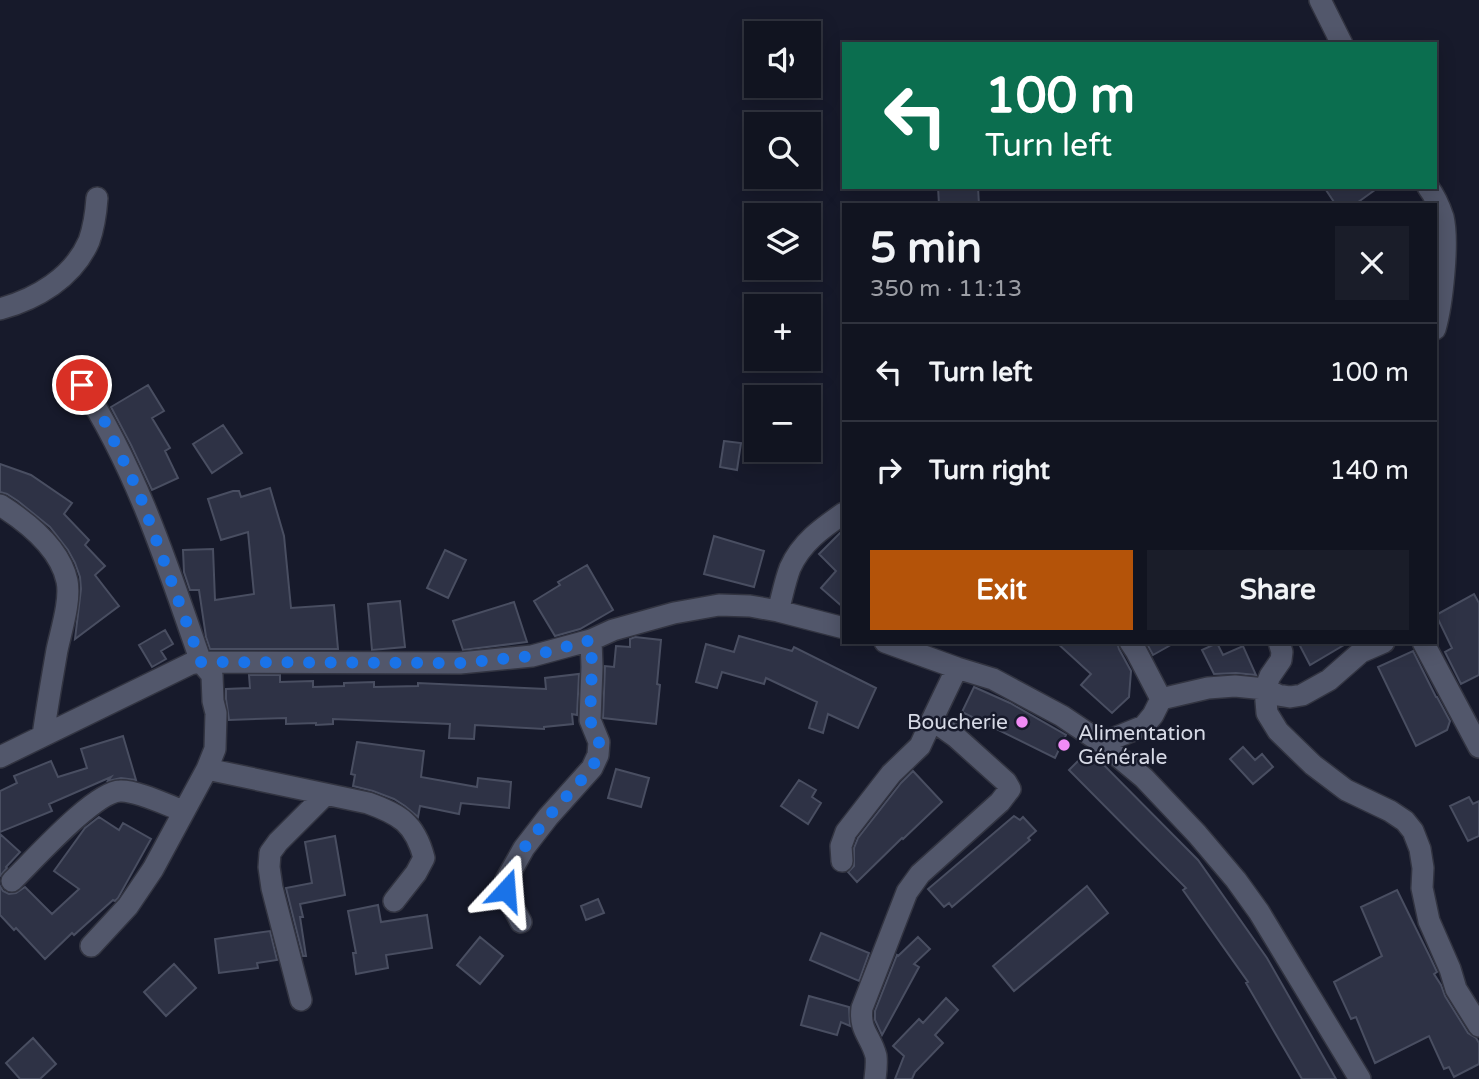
<!DOCTYPE html>
<html lang="en">
<head>
<meta charset="utf-8">
<style>
  body { margin:0; font-family:"Varela Round",sans-serif; background:#1a1d29; color:#f1f3f6; height:100vh; display:flex; flex-direction:column; font-size:26px; white-space:nowrap }
  * { box-sizing:border-box; margin:0 }
  p { font-size:23px; color:#9c9ea5 }
  .icon { flex:none; width:38px; height:38px; fill:none; stroke:currentColor; stroke-width:2; stroke-linecap:round; stroke-linejoin:round }
  .map { position:relative; flex:1; overflow:hidden }
  .side { position:absolute; left:842px; top:203px; width:595px; height:441px; display:flex; flex-direction:column; background:#111420; border-radius:0px; box-shadow:0 4px 18px #0003,0 0 0 2px #30333e }
  .side>* { flex:none }
  .banner { position:absolute; left:842px; top:42px; width:595px; height:147px; border-radius:0px; box-shadow:0 4px 18px #0003,0 0 0 2px #30333e; background:#0b6e4f; color:#fff; overflow:hidden }
  .buttons { position:absolute; left:744px; top:21px; display:grid; gap:14px }
  .buttons a { display:grid; place-items:center; width:77px; height:77px; border-radius:0px; background:#111420; box-shadow:0 4px 18px #0003,0 0 0 2px #30333e; font-size:35px }
  .pin { position:absolute; display:grid; place-items:center; width:60px; height:60px; color:#fff; margin:-30px; border:4px solid #fff; border-radius:50%; box-shadow:0 2px 7px #0007 }
  .me { position:absolute; width:77px; margin:-38px; rotate:19deg; stroke-linejoin:round; filter:drop-shadow(0 0 5px #0008) }
  .turn { display:flex; align-items:center; gap:24px; height:147px; padding:0 28px; font-size:32px }
  .turn .icon { width:91px; height:91px; stroke-width:2.5 }
  .turn b { display:block; font-size:49px; line-height:60px }
  .round { display:grid; place-items:center; flex:none; width:74px; height:74px; border-radius:0px; background:#1a1d29 }
  .headline { display:flex; align-items:center; justify-content:space-between; height:119px; padding:0 28px }
  h1 { font-size:42px; font-weight:700; line-height:52px }
  .primary-button { display:flex; gap:14px; margin-top:auto; padding:14px 28px }
  .primary-button a { flex:1; height:80px; border-radius:0px; background:#b45309; color:#fff; font-size:28px; font-weight:700; line-height:80px; text-align:center }
  .primary-button a+a { background:#1a1d29; color:#f1f3f6 }
  ul { padding:0; list-style:none }
  li { display:flex; align-items:center; gap:21px; height:98px; padding:0 28px; border-top:2px solid #30333e }
  li div { flex:1 }
  li b { display:block; font-size:26px }
  li em { font-style:normal }
  .map>svg:first-child { display:block }
  .building { fill:#2e3245; stroke:#494e61; stroke-width:2 }
  .lines { fill:none; stroke-linecap:round; stroke-linejoin:round }
  .minor-casing { stroke:#323441; stroke-width:24 }
  .minor { stroke:#52576b; stroke-width:21 }
  .route { stroke:#1a73e8; stroke-width:12; stroke-dasharray:0 21.6 }
  .poi-dot { fill:#f08bf5; stroke:#171a2b; stroke-width:2.5 }
  .labels { text-anchor:middle; stroke-width:5; stroke-linejoin:round; paint-order:stroke }
  .poi-label { font-size:21px; fill:#d6d9e5; stroke:#171a2b; text-anchor:end }
</style>
</head>
<body>
<div class="map">
<svg width="1479" height="1079" viewBox="0 0 1479 1079">
  <rect width="100%" height="100%" fill="#171a2b"/>
  <path class="building" d="M 938,187 L 978,187 L 979,205 L 939,205 Z
    M 1324,187 L 1379,187 L 1354,205 L 1336,205 Z
    M 148,385 L 164,411 L 152,418 L 170,448 L 165,451 L 178,478 L 152,490 L 131,445 L 111,407 Z
    M 223,425 L 242,453 L 212,473 L 193,444 Z
    M 724,441 L 741,443 L 737,470 L 720,467 Z
    M 0,464 L 31,475 L 72,503 L 64,514 L 89,540 L 85,545 L 105,566 L 95,575 L 119,606 L 75,639 L 81,589 L 80,577 L 75,563 L 68,550 L 50,527 L 18,501 L 7,494 L 0,492 Z
    M 270,488 L 284,536 L 291,608 L 334,605 L 338,649 L 210,649 L 206,637 L 199,590 L 190,590 L 184,572 L 183,550 L 213,549 L 215,600 L 254,594 L 248,532 L 221,540 L 208,499 L 233,491 L 239,491 L 241,497 Z
    M 844,529 L 844,608 L 821,588 L 836,571 L 819,554 Z
    M 714,536 L 764,551 L 754,587 L 704,574 Z
    M 445,550 L 466,560 L 448,598 L 427,588 Z
    M 587,565 L 613,610 L 580,629 L 555,636 L 534,601 L 560,585 L 558,582 Z
    M 1474,594 L 1479,603 L 1479,675 L 1461,684 L 1445,652 L 1452,648 L 1436,615 Z
    M 400,601 L 405,647 L 372,650 L 368,604 Z
    M 514,602 L 527,642 L 463,650 L 453,621 Z
    M 165,630 L 173,644 L 161,651 L 166,659 L 152,667 L 139,645 Z
    M 739,636 L 792,651 L 794,647 L 876,688 L 858,728 L 828,714 L 823,733 L 809,728 L 817,702 L 766,678 L 764,684 L 722,672 L 717,688 L 696,682 L 706,644 L 734,652 Z
    M 635,637 L 661,640 L 657,684 L 660,685 L 656,724 L 603,718 L 605,666 L 614,667 L 616,646 L 630,647 L 630,639 Z
    M 1056,642 L 1117,642 L 1119,649 L 1131,671 L 1129,697 L 1112,713 L 1081,685 L 1091,674 Z
    M 1146,642 L 1176,642 L 1153,655 Z
    M 1298,642 L 1349,642 L 1310,665 Z
    M 1217,643 L 1223,655 L 1243,646 L 1256,675 L 1236,673 L 1214,674 L 1202,650 Z
    M 1413,651 L 1436,697 L 1437,697 L 1450,721 L 1447,730 L 1416,746 L 1378,667 Z
    M 579,674 L 577,715 L 572,714 L 573,724 L 544,727 L 544,729 L 475,725 L 474,739 L 449,738 L 450,724 L 333,719 L 333,724 L 316,725 L 316,723 L 286,724 L 286,718 L 229,720 L 226,699 L 226,689 L 250,688 L 249,675 L 280,675 L 280,682 L 313,681 L 313,687 L 344,686 L 344,683 L 374,682 L 374,687 L 418,686 L 418,683 L 546,689 L 545,678 Z
    M 974,687 L 1010,703 L 1066,735 L 1055,758 L 962,712 Z
    M 123,736 L 136,780 L 121,778 L 108,781 L 111,777 L 49,804 L 52,811 L 0,832 L 0,791 L 17,783 L 14,776 L 51,761 L 58,777 L 87,768 L 81,749 Z
    M 357,742 L 424,751 L 421,777 L 477,787 L 478,778 L 511,782 L 509,808 L 461,803 L 459,814 L 420,806 L 418,817 L 405,806 L 394,799 L 373,791 L 353,786 L 355,775 L 351,774 Z
    M 1243,747 L 1255,760 L 1262,754 L 1273,767 L 1253,784 L 1230,759 Z
    M 1089,750 L 1198,860 L 1267,958 L 1336,1079 L 1302,1079 L 1246,983 L 1248,982 L 1183,890 L 1186,888 L 1069,770 Z
    M 616,769 L 649,778 L 641,807 L 608,798 Z
    M 913,771 L 942,802 L 903,839 L 902,838 L 857,882 L 848,872 L 854,866 L 854,848 L 858,838 L 901,783 Z
    M 799,780 L 816,790 L 812,797 L 821,803 L 808,824 L 781,806 Z
    M 1469,797 L 1473,804 L 1479,801 L 1479,836 L 1468,841 L 1450,806 Z
    M 1014,816 L 1020,820 L 1023,817 L 1036,831 L 1028,838 L 1030,840 L 952,907 L 949,903 L 944,907 L 928,889 Z
    M 99,817 L 119,830 L 123,823 L 151,839 L 118,898 L 115,901 L 113,900 L 74,935 L 72,933 L 45,959 L 16,928 L 14,930 L 0,915 L 0,886 L 3,891 L 9,894 L 16,893 L 25,887 L 52,914 L 79,889 L 54,871 L 85,828 Z
    M 0,834 L 20,852 L 6,867 L 7,868 L 0,876 Z
    M 335,836 L 345,895 L 300,904 L 303,917 L 300,917 L 306,956 L 303,956 L 286,888 L 312,883 L 305,842 Z
    M 1087,886 L 1108,913 L 1014,991 L 993,966 Z
    M 1397,890 L 1429,955 L 1437,972 L 1434,974 L 1441,985 L 1445,996 L 1468,1033 L 1476,1038 L 1479,1043 L 1479,1064 L 1454,1077 L 1449,1067 L 1444,1069 L 1429,1036 L 1375,1063 L 1356,1017 L 1351,1019 L 1334,982 L 1382,956 L 1361,907 Z
    M 598,899 L 604,913 L 586,920 L 581,906 Z
    M 378,905 L 381,922 L 427,915 L 432,948 L 386,955 L 388,968 L 356,974 L 353,953 L 356,953 L 348,911 Z
    M 270,931 L 277,960 L 257,963 L 258,968 L 219,973 L 215,939 Z
    M 821,933 L 869,953 L 859,981 L 810,960 Z
    M 480,937 L 503,956 L 480,984 L 457,965 Z
    M 918,937 L 930,949 L 914,964 L 919,967 L 882,1035 L 875,1020 L 875,1011 L 897,955 L 898,956 Z
    M 174,964 L 196,988 L 166,1016 L 144,992 Z
    M 809,996 L 849,1007 L 850,1026 L 841,1022 L 837,1035 L 801,1025 Z
    M 946,998 L 958,1010 L 935,1035 L 943,1043 L 915,1072 L 912,1079 L 895,1079 L 904,1056 L 893,1046 L 919,1019 L 923,1023 Z
    M 33,1038 L 56,1064 L 40,1079 L 20,1079 L 6,1063 Z"/>
  <g class="lines">
    <g class="minor-casing">
      <path id="minor" d="M 1320,0 L 1342,44
        M 1428,187 C 1434,195 1440,208 1443,217 C 1449,242 1442,305 1435,329
        M 0,309 C 36,299 73,278 89,241 C 94,227 96,212 97,198
        M 82,385 C 137,470 168,567 201,662 L 212,675 L 213,701 L 216,713 L 215,749 L 207,769 L 368,803 C 399,814 415,823 424,858 L 416,873 L 394,901
        M 0,505 C 27,522 60,548 67,581 C 71,600 61,631 57,650 C 52,679 47,707 43,736
        M 778,611 C 782,597 785,581 790,568 C 801,543 822,528 844,513
        M 885,642 L 957,668 L 993,679 L 1062,716 L 1102,743 L 1144,778 L 1197,834 L 1236,880 L 1259,912 L 1360,1079
        M 1279,642 L 1282,652 L 1281,660 L 1270,676 L 1265,689 L 1267,713 L 1278,731 L 1313,765 L 1346,790 L 1390,811 L 1405,821 L 1413,831 L 1420,849 L 1423,868 L 1422,888 L 1429,921 L 1450,969 L 1456,989 L 1479,1026
        M 1423,642 L 1479,747
        M 1161,699 L 1208,688 L 1235,686 L 1265,689 L 1278,695 L 1290,697 L 1302,695 L 1329,680 L 1361,652 L 1384,642
        M 1102,743 L 1144,726 L 1153,715 L 1161,699 L 1136,651 L 1130,642
        M 0,757 L 190,664 L 201,662 L 460,663 L 532,656 L 591,640 L 613,630 L 674,613 L 719,605 L 750,606 L 778,611 L 844,628
        M 842,861 L 841,846 L 846,832 L 891,774 L 920,746 L 932,720
        M 12,881 C 33,861 94,792 120,791 C 136,790 167,805 183,811
        M 521,922 L 511,903 L 506,890 L 506,880 L 524,848 L 548,817 L 592,768 L 598,755 L 599,742 L 590,720 L 592,667 L 591,640
        M 91,946 L 128,906 L 153,869 L 207,769
        M 301,1000 L 272,888 L 269,867 L 270,853 L 278,842 L 325,795
        M 875,1079 C 876,1071 877,1064 876,1056 C 871,1036 859,1031 862,1008 L 907,892 L 920,874 L 1000,802 L 1010,789 L 1006,782 L 956,737 L 932,720 L 957,668"/>
    </g>
    <use href="#minor" class="minor"/>
  </g>
  <g class="lines">
    <path class="route" d="M 82,385 L 103,418 L 139,493 L 201,662 L 460,663 L 532,656 L 591,640 L 592,667 L 590,720 L 599,742 L 598,755 L 592,768 L 548,817 L 524,848 L 506,880 L 506,890"/>
  </g>
  <g class="poi-dot">
    <circle cx="1022" cy="722" r="7"/>
    <circle cx="1064" cy="745" r="7"/>
  </g>
  <g class="labels">
    <g class="poi-label">
      <text x="1008" y="729">Boucherie</text>
      <text x="1078" y="740" text-anchor="start">Alimentation<tspan x="1078" dy="24">Générale</tspan></text>
    </g>
  </g>
</svg>
<div class="buttons">
<a><svg class="icon" aria-label="sound" viewBox="0 0 24 24"><path d="M4 9h4l5-4v14l-5-4H4zM17 9q2 3 0 6"/></svg></a>
<a><svg class="icon" aria-label="search" viewBox="0 0 24 24"><circle cx="10" cy="10" r="6"/><path d="M15 15l6 6"/></svg></a>
<a><svg class="icon" aria-label="layers" viewBox="0 0 24 24"><path d="M12 4l9 5-9 5-9-5zM3 14l9 5 9-5"/></svg></a>
<a>+</a>
<a>−</a>
</div>
<div class="pin" style="left:82px;top:385px;background:#d93025"><svg class="icon" aria-label="arrive" viewBox="0 0 24 24"><path d="M6 21V4h12l-3 4 3 4H6"/></svg></div>
<svg class="me" style="left:506px;top:890px" viewBox="-20 -20 40 40"><path d="M0-17L14 15 0 8-14 15z" fill="#1a73e8" stroke="#fff" stroke-width="4"/></svg>
<div class="banner">
<div class="turn"><svg class="icon" aria-label="left" viewBox="0 0 24 24"><path d="M17 20v-9H6M10 6l-5 5 5 5"/></svg><div><b>100 m</b>Turn left</div></div>
</div>
<section class="side">
<div class="headline"><div><h1>5 min</h1><p>350 m · 11:13</p></div><a class="round"><svg class="icon" aria-label="close" viewBox="0 0 24 24"><path d="M6 6l12 12M18 6L6 18"/></svg></a></div>
<ul>
<li><svg class="icon" aria-label="left" viewBox="0 0 24 24"><path d="M17 20v-9H6M10 6l-5 5 5 5"/></svg><div><b>Turn left</b></div><em>100 m</em></li>
<li><svg class="icon" aria-label="right" viewBox="0 0 24 24"><path d="M7 20v-9h11M14 6l5 5-5 5"/></svg><div><b>Turn right</b></div><em>140 m</em></li>
</ul>
<div class="primary-button"><a>Exit</a><a>Share</a></div>
</section>
</div>
</body>
</html>
